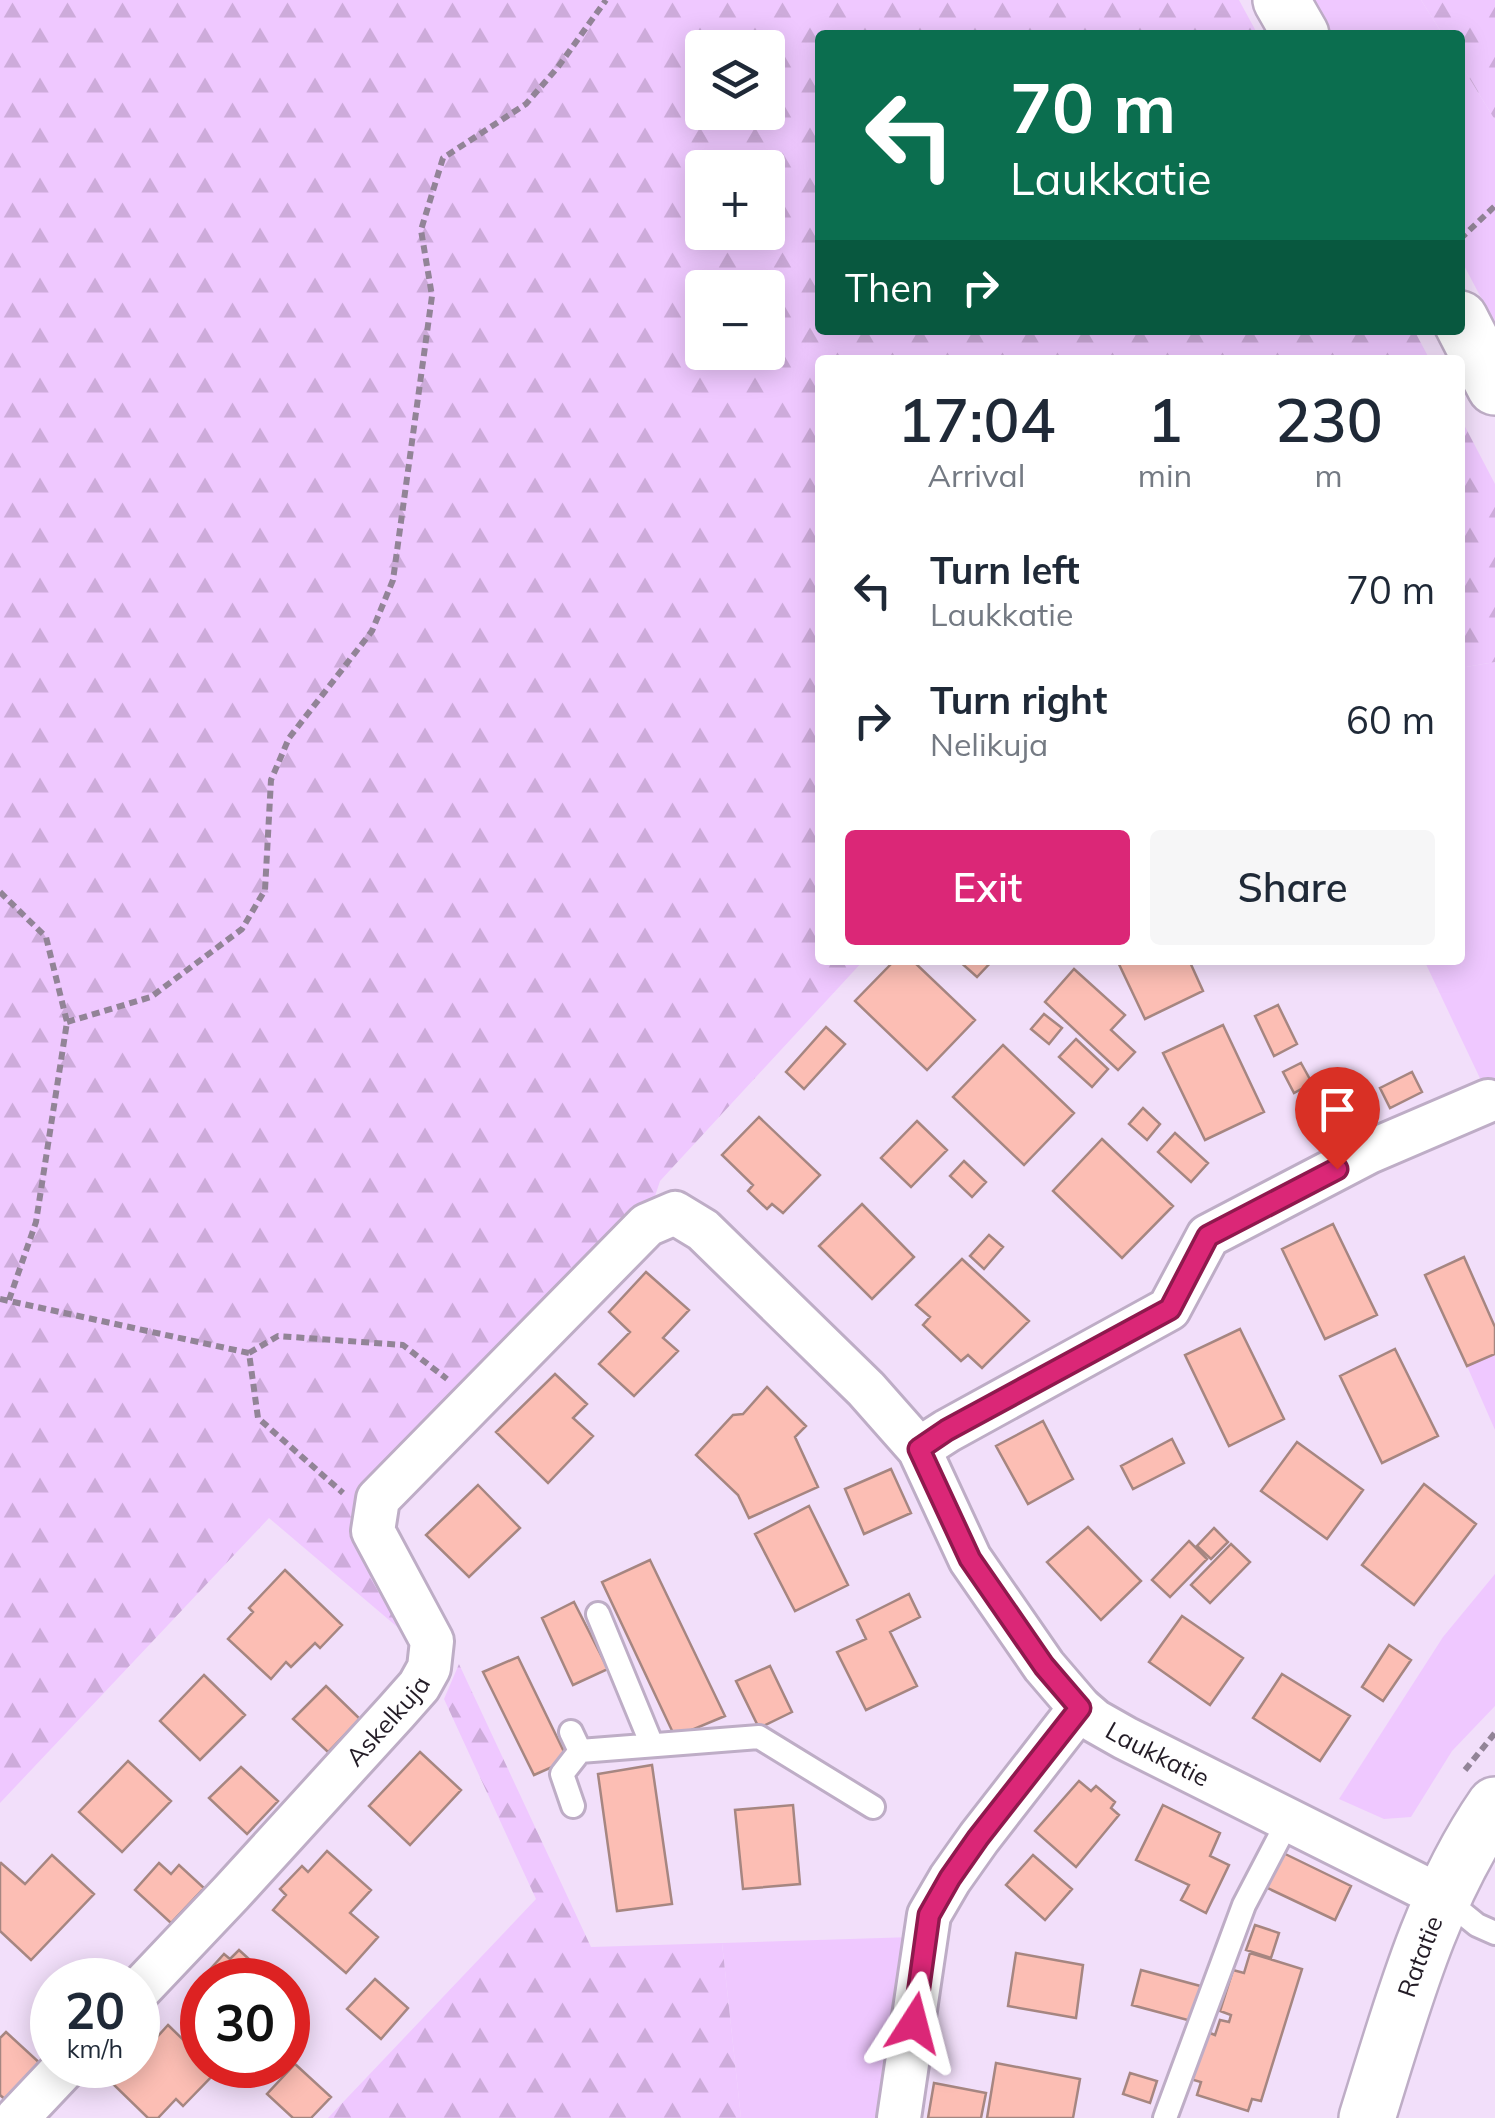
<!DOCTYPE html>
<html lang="en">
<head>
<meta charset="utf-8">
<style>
  body { margin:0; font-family:Mulish,sans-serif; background:#f6f6f7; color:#1f2937; height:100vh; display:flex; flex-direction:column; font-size:38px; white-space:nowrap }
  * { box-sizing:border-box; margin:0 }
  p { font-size:32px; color:#747a83 }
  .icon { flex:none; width:55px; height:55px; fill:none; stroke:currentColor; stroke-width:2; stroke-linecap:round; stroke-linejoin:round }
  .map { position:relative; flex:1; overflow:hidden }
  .details { position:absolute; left:815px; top:355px; width:650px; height:610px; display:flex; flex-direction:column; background:#fff; border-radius:10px; box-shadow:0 5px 25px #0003 }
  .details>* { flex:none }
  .hud { position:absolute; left:815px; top:30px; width:650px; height:305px; border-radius:10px; box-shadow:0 5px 25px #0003; background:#0b6e4f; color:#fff; overflow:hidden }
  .controls { position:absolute; left:685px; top:30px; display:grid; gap:20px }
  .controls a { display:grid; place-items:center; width:100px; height:100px; border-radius:10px; background:#fff; box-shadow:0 5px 25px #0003; font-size:50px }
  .speed { position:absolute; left:30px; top:1958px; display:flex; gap:20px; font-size:50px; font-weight:700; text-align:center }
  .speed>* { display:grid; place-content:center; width:130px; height:130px; border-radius:50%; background:#fff; box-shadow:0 5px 25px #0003; line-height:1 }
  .speed small { font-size:25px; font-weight:400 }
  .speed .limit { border:15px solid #d22; background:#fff; color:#111 }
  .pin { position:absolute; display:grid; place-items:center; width:85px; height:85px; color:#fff; margin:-102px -42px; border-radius:50% 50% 50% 0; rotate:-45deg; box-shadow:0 0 10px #0007 }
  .pin .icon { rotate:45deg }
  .me { position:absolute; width:110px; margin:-55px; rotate:9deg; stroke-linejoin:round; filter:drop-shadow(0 0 8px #0008) }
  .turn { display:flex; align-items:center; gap:35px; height:210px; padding:0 30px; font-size:45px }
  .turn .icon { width:130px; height:130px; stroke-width:2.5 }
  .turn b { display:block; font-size:70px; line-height:85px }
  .then { display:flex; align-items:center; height:95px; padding:0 30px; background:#0003; gap:20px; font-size:38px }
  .eta { display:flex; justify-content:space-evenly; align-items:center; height:170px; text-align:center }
  .eta b { font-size:60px; font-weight:600; line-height:70px }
  .action { display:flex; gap:20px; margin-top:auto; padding:20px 30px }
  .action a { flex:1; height:115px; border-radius:10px; background:#db2777; color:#fff; font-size:40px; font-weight:600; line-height:115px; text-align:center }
  .action a+a { background:#f6f6f7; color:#1f2937 }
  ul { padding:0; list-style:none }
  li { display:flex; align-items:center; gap:30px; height:130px; padding:0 30px }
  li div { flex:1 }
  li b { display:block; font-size:38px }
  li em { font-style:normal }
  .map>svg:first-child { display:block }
  .green { fill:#efc8ff }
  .forest { fill:url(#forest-firs); fill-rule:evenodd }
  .building { fill:#fcbeb4; stroke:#a68681; stroke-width:2.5 }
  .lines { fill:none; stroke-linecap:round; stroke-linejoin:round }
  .lane-casing { stroke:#beadc6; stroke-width:28 }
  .street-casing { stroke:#beadc6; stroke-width:48 }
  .secondary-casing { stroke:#beadc6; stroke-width:60 }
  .path { stroke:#928497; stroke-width:6; stroke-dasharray:8 5; stroke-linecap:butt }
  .lane { stroke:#fff; stroke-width:22 }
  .street { stroke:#fff; stroke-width:42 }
  .secondary { stroke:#fff; stroke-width:55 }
  .route-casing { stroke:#8e194d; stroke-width:25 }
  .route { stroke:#db2777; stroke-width:18 }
  .labels { text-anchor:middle; stroke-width:8; stroke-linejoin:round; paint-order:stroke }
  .street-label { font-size:25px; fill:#231c26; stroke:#f2dffa }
</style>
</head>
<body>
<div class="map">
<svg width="1495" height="2118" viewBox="0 0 1495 2118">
  <defs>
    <pattern id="forest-firs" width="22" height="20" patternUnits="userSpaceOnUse" patternTransform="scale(2.5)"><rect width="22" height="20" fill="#efc8ff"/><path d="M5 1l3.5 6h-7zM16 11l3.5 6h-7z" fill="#cdabda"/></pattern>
  </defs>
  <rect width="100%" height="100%" fill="#f2dffa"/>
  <path class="green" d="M 1304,0 L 1421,0 L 1443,35 L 1325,35 Z
    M 1460,63 L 1495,120 L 1495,324 L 1460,258 Z
    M 1495,662 L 1495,1110 L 1424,960 L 1460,960 L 1460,668 Z
    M 1495,1353 L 1495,1430 L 1467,1366 Z
    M 1495,1574 L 1495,1706 L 1452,1751 L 1411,1817 L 1384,1819 L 1339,1799 L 1443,1637 Z
    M 913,1937 L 886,2118 L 741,2118 L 722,1943 Z"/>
  <path class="forest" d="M 0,0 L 1239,0 L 1258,35 L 820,35 L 820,330 L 1414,330 L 1430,360 L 820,360 L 820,960 L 864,960 L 660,1181 L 646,1223 L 362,1512 L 415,1642 L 269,1518 L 0,1803 ZM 702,48 L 768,48 L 768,112 L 702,112 ZM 702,168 L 768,168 L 768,232 L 702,232 ZM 702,288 L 768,288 L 768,352 L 702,352 Z
    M 1421,0 L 1495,0 L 1495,120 L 1460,63 L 1460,35 L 1443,35 Z
    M 1460,417 L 1495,484 L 1495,662 L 1460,668 Z
    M 459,1664 L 591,1947 L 722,1943 L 741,2118 L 328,2118 L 536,1899 L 444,1699 Z"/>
  <path class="building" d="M 895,960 L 912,960 L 975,1020 L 927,1070 L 855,1001 Z
    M 958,960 L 993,960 L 977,977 Z
    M 1117,960 L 1189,960 L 1203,991 L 1145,1019 Z
    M 1074,969 L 1125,1015 L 1111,1030 L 1135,1052 L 1118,1070 L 1045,1002 Z
    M 1278,1005 L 1297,1044 L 1274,1056 L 1255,1016 Z
    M 1044,1014 L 1062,1028 L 1049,1044 L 1031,1029 Z
    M 1223,1025 L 1264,1112 L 1205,1140 L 1163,1053 Z
    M 826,1027 L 845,1044 L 804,1089 L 786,1072 Z
    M 1076,1039 L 1108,1069 L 1092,1087 L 1059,1057 Z
    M 1003,1045 L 1074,1113 L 1024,1165 L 953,1097 Z
    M 1301,1063 L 1312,1083 L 1294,1093 L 1283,1072 Z
    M 1412,1072 L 1422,1092 L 1390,1108 L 1380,1088 Z
    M 1143,1108 L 1160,1124 L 1147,1140 L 1129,1124 Z
    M 759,1117 L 820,1175 L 783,1213 L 772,1204 L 767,1209 L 748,1191 L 753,1185 L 722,1155 Z
    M 917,1121 L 947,1150 L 911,1187 L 881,1158 Z
    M 1175,1133 L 1208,1163 L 1191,1182 L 1158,1152 Z
    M 1102,1139 L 1173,1206 L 1122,1258 L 1053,1191 Z
    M 964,1161 L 986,1182 L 972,1197 L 950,1176 Z
    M 862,1204 L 914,1257 L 872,1299 L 819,1246 Z
    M 1333,1224 L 1377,1315 L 1325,1339 L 1282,1249 Z
    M 989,1235 L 1003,1247 L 984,1269 L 970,1256 Z
    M 1464,1257 L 1495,1327 L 1495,1354 L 1467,1366 L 1425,1275 Z
    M 962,1259 L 1029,1321 L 982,1368 L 968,1355 L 961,1361 L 923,1325 L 930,1317 L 916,1305 Z
    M 646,1272 L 689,1310 L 663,1338 L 678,1351 L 634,1396 L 599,1364 L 630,1332 L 609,1312 Z
    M 1240,1329 L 1284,1419 L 1229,1446 L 1185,1355 Z
    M 1395,1349 L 1438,1436 L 1382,1463 L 1340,1376 Z
    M 555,1374 L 587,1404 L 573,1418 L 593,1436 L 548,1483 L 496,1432 Z
    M 767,1387 L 806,1426 L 795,1437 L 818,1487 L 749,1518 L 738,1495 L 696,1455 L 733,1415 L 743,1414 Z
    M 1043,1421 L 1073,1479 L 1028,1504 L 996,1446 Z
    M 1172,1439 L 1184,1463 L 1133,1489 L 1121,1466 Z
    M 1297,1442 L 1363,1490 L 1327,1539 L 1261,1491 Z
    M 891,1469 L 911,1513 L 864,1534 L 845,1489 Z
    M 1424,1484 L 1476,1524 L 1414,1605 L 1362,1565 Z
    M 478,1485 L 520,1528 L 469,1577 L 426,1535 Z
    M 809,1506 L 848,1585 L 795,1611 L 755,1534 Z
    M 1088,1527 L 1141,1581 L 1101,1620 L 1047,1562 Z
    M 1214,1528 L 1228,1542 L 1211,1559 L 1197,1546 Z
    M 1189,1541 L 1207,1559 L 1170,1597 L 1152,1580 Z
    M 1231,1544 L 1250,1562 L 1210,1603 L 1191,1585 Z
    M 650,1560 L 725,1716 L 675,1737 L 602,1582 Z
    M 285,1570 L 342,1625 L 320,1648 L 315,1643 L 291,1667 L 286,1662 L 271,1679 L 228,1639 L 253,1612 L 249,1608 Z
    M 909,1594 L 920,1617 L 890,1632 L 917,1686 L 866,1710 L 837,1652 L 866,1639 L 857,1620 Z
    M 574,1602 L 608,1669 L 573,1685 L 542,1618 Z
    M 1182,1616 L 1243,1658 L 1210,1705 L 1149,1662 Z
    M 1389,1645 L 1411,1660 L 1383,1701 L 1362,1687 Z
    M 518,1657 L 568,1760 L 534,1775 L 483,1672 Z
    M 770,1666 L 792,1712 L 759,1728 L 736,1681 Z
    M 1282,1674 L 1350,1716 L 1320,1761 L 1253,1718 Z
    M 204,1675 L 245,1715 L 200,1760 L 160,1721 Z
    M 326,1686 L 360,1719 L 328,1752 L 293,1719 Z
    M 420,1752 L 461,1790 L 410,1845 L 369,1806 Z
    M 128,1761 L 171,1801 L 122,1852 L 79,1812 Z
    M 652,1765 L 672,1904 L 617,1911 L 598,1774 Z
    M 241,1767 L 278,1801 L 247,1834 L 209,1798 Z
    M 1079,1781 L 1091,1791 L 1096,1786 L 1115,1802 L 1111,1808 L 1119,1815 L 1076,1867 L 1035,1831 Z
    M 793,1805 L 800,1884 L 743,1889 L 735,1810 Z
    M 1163,1805 L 1220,1833 L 1210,1856 L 1229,1865 L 1206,1913 L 1181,1900 L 1189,1885 L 1136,1860 Z
    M 1277,1850 L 1351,1886 L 1335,1920 L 1261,1885 Z
    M 327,1851 L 371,1890 L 350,1913 L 378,1937 L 346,1973 L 273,1910 L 286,1895 L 280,1889 L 302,1866 L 308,1872 Z
    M 52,1855 L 94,1894 L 31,1960 L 0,1931 L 0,1864 L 1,1863 L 25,1884 Z
    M 1033,1855 L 1072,1889 L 1045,1920 L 1006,1885 Z
    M 159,1863 L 171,1874 L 179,1865 L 204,1888 L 171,1923 L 135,1890 Z
    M 1255,1925 L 1279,1933 L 1271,1958 L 1246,1950 Z
    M 239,1950 L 272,1980 L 207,1980 L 203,1977 L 224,1954 L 230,1959 Z
    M 1016,1953 L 1083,1965 L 1076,2018 L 1008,2006 Z
    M 1250,1953 L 1302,1969 L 1261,2101 L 1252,2099 L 1248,2111 L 1197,2095 L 1201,2082 L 1190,2079 L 1205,2031 L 1215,2035 L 1220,2020 L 1229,2022 L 1231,2015 L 1220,2011 L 1233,1970 L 1244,1973 Z
    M 1141,1970 L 1204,1987 L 1195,2022 L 1132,2005 Z
    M 375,1979 L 408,2008 L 381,2039 L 347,2009 Z
    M 168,2025 L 202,2058 L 202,2065 L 209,2065 L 216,2072 L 183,2106 L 176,2099 L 158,2118 L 148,2118 L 113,2084 L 131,2065 L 138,2065 L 138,2058 Z
    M 6,2032 L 43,2066 L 7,2101 L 0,2095 L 0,2038 Z
    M 996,2063 L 1080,2079 L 1073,2118 L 987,2118 Z
    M 295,2064 L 331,2097 L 311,2118 L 293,2118 L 267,2094 Z
    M 1130,2073 L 1157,2081 L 1150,2103 L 1123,2094 Z
    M 934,2083 L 986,2093 L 981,2118 L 928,2118 Z"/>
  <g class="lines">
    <g class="lane-casing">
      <path id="lane" d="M 598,1614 L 652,1745
        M 571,1732 L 580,1751 L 759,1737 L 873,1807
        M 573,1806 L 562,1774 L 580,1751
        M 1445,1899 L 1477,1925 L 1495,1933
        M 1165,2118 L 1244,1905 L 1288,1821"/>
    </g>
    <g class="street-casing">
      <g id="street">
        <path d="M 919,1449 L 947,1431 L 1169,1309 L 1208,1236 L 1369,1152 L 1488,1101"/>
        <path id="s1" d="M 138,1991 L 231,1893 L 396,1712 L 419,1686 L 429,1668 L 432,1641 L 373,1531 L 378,1499 L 647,1225 L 675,1213 L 703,1230 L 866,1389 L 919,1449 L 970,1559 L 1044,1666 L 1080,1708 L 1095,1721 L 1125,1738 L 1442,1897"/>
        <path d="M 17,2118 L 67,2065"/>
        <path d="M 899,2118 L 929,1915 L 950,1879 L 979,1838 L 1080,1708"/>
      </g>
    </g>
    <g class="secondary-casing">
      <g id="secondary">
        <path d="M 1281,0 L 1301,35"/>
        <path d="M 1460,319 L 1495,387"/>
        <path id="s2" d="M 1367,2118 C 1401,2010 1430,1899 1495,1805"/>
      </g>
    </g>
    <path class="path" d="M 1460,239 L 1495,206
      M 0,892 L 46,937 L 67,1022 L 36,1222 L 9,1300
      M 67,1022 L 151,997 L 242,929 L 265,890 L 271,780 L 289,738 L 372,631 L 393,580 L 432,296 L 421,230 L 443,158 L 526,104 L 558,67 L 606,0
      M 0,1299 L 249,1353 L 258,1418 L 343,1493
      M 249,1353 L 278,1336 L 403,1345 L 447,1379
      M 1465,1770 L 1495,1733"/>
    <use href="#lane" class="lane"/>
    <use href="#street" class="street"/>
    <use href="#secondary" class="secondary"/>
  </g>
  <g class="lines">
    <g class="route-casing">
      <path id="route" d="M 914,2023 L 929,1915 L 950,1878 L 978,1838 L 1080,1708 L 1044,1666 L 970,1559 L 919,1449 L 947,1430 L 1170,1309 L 1208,1236 L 1337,1169"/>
    </g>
    <use href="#route" class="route"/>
  </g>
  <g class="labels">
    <g class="street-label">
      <text dy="9" stroke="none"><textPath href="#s1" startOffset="368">Askelkuja</textPath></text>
      <text dy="9" stroke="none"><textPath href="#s1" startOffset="1772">Laukkatie</textPath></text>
      <text dy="9" stroke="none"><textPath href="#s2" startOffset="170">Ratatie</textPath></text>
    </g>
  </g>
</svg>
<div class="controls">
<a><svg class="icon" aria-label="layers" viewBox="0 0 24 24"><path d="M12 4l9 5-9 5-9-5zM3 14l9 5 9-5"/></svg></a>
<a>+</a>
<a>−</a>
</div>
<div class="speed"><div>20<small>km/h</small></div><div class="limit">30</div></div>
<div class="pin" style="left:1337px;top:1169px;background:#d93025"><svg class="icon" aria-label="arrive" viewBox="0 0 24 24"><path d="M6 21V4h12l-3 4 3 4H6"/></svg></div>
<svg class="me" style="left:914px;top:2023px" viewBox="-20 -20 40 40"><path d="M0-17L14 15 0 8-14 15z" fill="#db2777" stroke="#fff" stroke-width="4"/></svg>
<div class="hud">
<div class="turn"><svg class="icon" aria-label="left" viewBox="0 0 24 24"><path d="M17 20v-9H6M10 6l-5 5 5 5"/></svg><div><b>70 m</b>Laukkatie</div></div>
<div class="then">Then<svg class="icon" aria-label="right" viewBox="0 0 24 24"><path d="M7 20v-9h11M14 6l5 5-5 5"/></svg></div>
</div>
<section class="details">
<div class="eta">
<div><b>17:04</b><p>Arrival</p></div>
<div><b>1</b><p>min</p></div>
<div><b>230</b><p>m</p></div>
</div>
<ul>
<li><svg class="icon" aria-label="left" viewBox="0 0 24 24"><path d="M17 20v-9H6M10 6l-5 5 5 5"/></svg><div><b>Turn left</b><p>Laukkatie</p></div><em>70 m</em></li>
<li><svg class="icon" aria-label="right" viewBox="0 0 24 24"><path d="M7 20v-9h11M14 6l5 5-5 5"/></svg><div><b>Turn right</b><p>Nelikuja</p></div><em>60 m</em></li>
</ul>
<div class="action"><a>Exit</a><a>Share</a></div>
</section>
</div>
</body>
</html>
